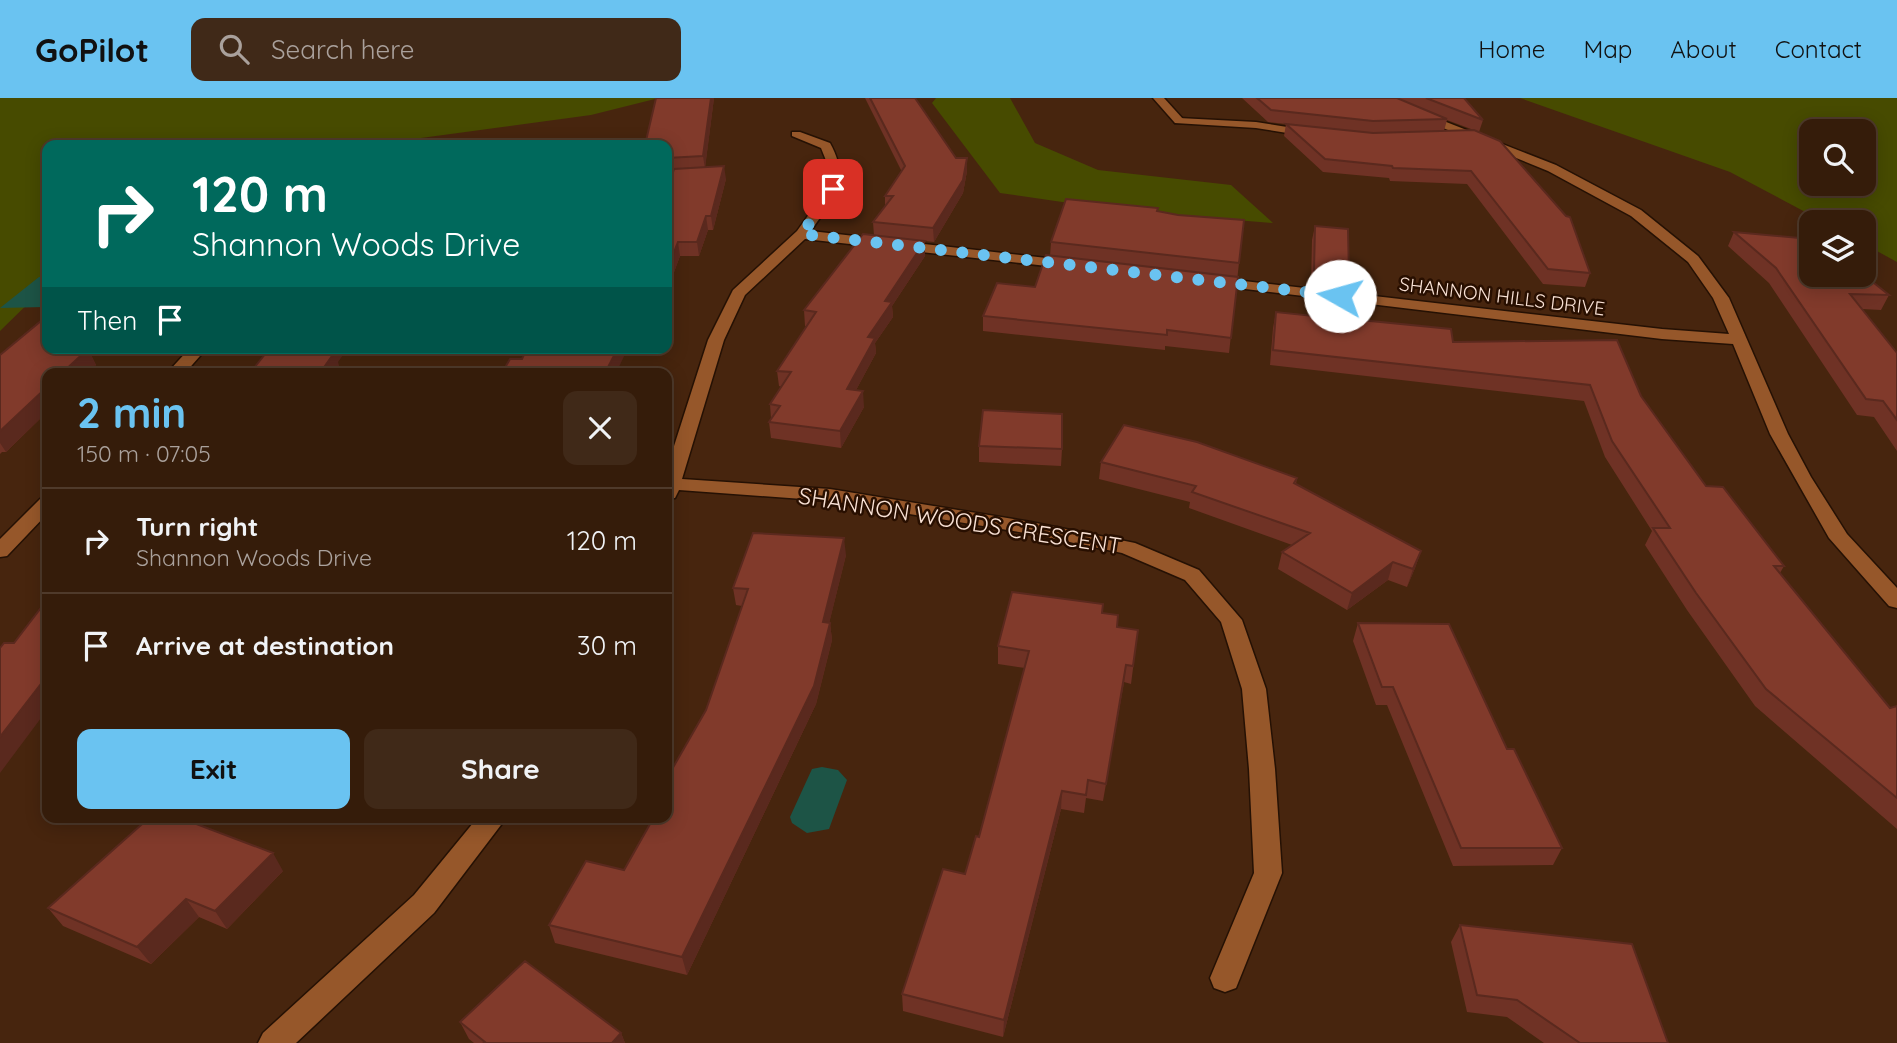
<!DOCTYPE html>
<html lang="en">
<head>
<meta charset="utf-8">
<style>
  body { margin:0; font-family:Quicksand,sans-serif; background:#402918; color:#f1f3f6; height:100vh; display:flex; flex-direction:column; font-size:26px; white-space:nowrap }
  * { box-sizing:border-box; margin:0 }
  p { font-size:23px; color:#aaa19c }
  .icon { flex:none; width:38px; height:38px; fill:none; stroke:currentColor; stroke-width:2; stroke-linecap:round; stroke-linejoin:round }
  .map { position:relative; flex:1; overflow:hidden }
  .drawer { position:absolute; left:42px; top:270px; width:630px; height:455px; display:flex; flex-direction:column; background:#351c0a; border-radius:14px; box-shadow:0 4px 18px #0003,0 0 0 2px #4f3a2b }
  .drawer>* { flex:none }
  .banner { position:absolute; left:42px; top:42px; width:630px; height:214px; border-radius:14px; box-shadow:0 4px 18px #0003,0 0 0 2px #4f3a2b; background:#00695c; color:#fff; overflow:hidden }
  .buttons { position:absolute; left:1799px; top:21px; display:grid; gap:14px }
  .buttons a { display:grid; place-items:center; width:77px; height:77px; border-radius:14px; background:#351c0a; box-shadow:0 4px 18px #0003,0 0 0 2px #4f3a2b; font-size:35px }
  .pin { position:absolute; display:grid; place-items:center; width:60px; height:60px; color:#fff; margin:-30px; border-radius:14px; box-shadow:0 4px 10px #0006 }
  .me { position:absolute; width:77px; margin:-38px; rotate:277deg; stroke-linejoin:round; filter:drop-shadow(0 0 5px #0008) }
  .turn { display:flex; align-items:center; gap:24px; height:147px; padding:0 35px; font-size:32px }
  .turn .icon { width:91px; height:91px; stroke-width:2.5 }
  .turn b { display:block; font-size:49px; line-height:60px }
  .then { display:flex; align-items:center; height:66px; padding:0 35px; background:#0003; gap:14px; font-size:26px }
  .round { display:grid; place-items:center; flex:none; width:74px; height:74px; border-radius:14px; background:#402918 }
  .overview { display:flex; align-items:center; justify-content:space-between; height:119px; padding:0 35px }
  h1 { font-size:42px; font-weight:700; line-height:52px; color:#6ac3f1 }
  .primary-button { display:flex; gap:14px; margin-top:auto; padding:14px 35px }
  .primary-button a { flex:1; height:80px; border-radius:14px; background:#6ac3f1; color:#111; font-size:28px; font-weight:700; line-height:80px; text-align:center }
  .primary-button a+a { background:#402918; color:#f1f3f6 }
  ul { padding:0; list-style:none }
  li { display:flex; align-items:center; gap:21px; height:105px; padding:0 35px; border-top:2px solid #4f3a2b }
  li div { flex:1 }
  li b { display:block; font-size:26px }
  li em { font-style:normal }
  header { display:flex; align-items:center; gap:42px; box-sizing:border-box; height:98px; padding:0 35px; background:#6ac3f1; color:#111 }
  header strong { font-size:33px }
  nav { display:flex; gap:38px; margin-inline-start:auto; font-size:24px }
  .search { width:490px; height:63px; background:#402918; display:flex; align-items:center; gap:18px; box-sizing:border-box; padding:0 24px; border-radius:14px; color:#aaa19c; font-size:26px }
  .map>svg:first-child { display:block }
  .green { fill:#474b00; fill-rule:evenodd }
  .water { fill:#1d5446 }
  .lines { fill:none; stroke-linecap:round; stroke-linejoin:round }
  .lane-casing { stroke:#251104; stroke-width:3 }
  .street-casing { stroke:#251104; stroke-width:3 }
  .lane { fill:#96572a; fill-rule:evenodd }
  .street { fill:#96572a; fill-rule:evenodd }
  .wall { fill:#6f3225 }
  .shaded-wall { fill:#5a291e }
  .building { fill:#813a2b; stroke:#5a291e; stroke-width:2 }
  .route { stroke:#6ac3f1; stroke-width:12; stroke-dasharray:0 21.6 }
  .labels { text-anchor:middle; stroke-width:5; stroke-linejoin:round; paint-order:stroke }
  .far-street-label { font-size:19px; fill:#fae3d6; stroke:#280f00 }
  .street-label { font-size:23px; fill:#fae3d6; stroke:#280f00 }
</style>
</head>
<body>
<header>
<strong>GoPilot</strong>
<div class="search"><svg class="icon" aria-label="search" viewBox="0 0 24 24"><circle cx="10" cy="10" r="6"/><path d="M15 15l6 6"/></svg>Search here</div>
<nav><a>Home</a><a>Map</a><a>About</a><a>Contact</a></nav>
</header>
<div class="map">
<svg width="1897" height="945" viewBox="0 0 1897 945">
  <rect width="100%" height="100%" fill="#47250e"/>
  <path class="green" d="M 0,0 L 659,0 L 591,17 L 369,47 L 47,47 L 47,187 L 0,233 Z
    M 936,0 L 1010,0 L 1035,45 L 1098,72 L 1231,87 L 1273,125 L 1124,113 L 1000,95 L 932,5 Z
    M 1520,0 L 1897,0 L 1897,164 L 1864,146 L 1864,124 L 1824,124 L 1730,74 ZM 1811,33 L 1864,33 L 1864,86 L 1811,86 Z"/>
  <path class="water" d="M 39,179 L 47,179 L 45,209 L 0,210 Z
    M 822,669 L 838,672 L 847,682 L 829,731 L 807,735 L 792,725 L 790,719 L 812,671 Z"/>
  <g class="lines">
    <g class="lane-casing">
      <path id="lane" d="M 1153,0 L 1164,0 L 1183,21 L 1183,25 L 1175,25 Z"/>
    </g>
    <g class="street-casing">
      <path id="street" d="M 1370,0 L 1385,0 L 1556,67 L 1641,112 L 1698,158 L 1729,200 L 1788,336 L 1811,379 L 1847,436 L 1897,490 L 1897,510 L 1889,508 L 1829,440 L 1770,336 L 1733,246 L 1662,241 L 1204,186 L 1202,183 L 1209,179 L 1662,231 L 1729,236 L 1713,200 L 1688,164 L 1631,118 L 1548,73 Z
        M 1179,20 L 1256,24 L 1312,33 L 1318,36 L 1312,39 L 1256,30 L 1175,25 L 1175,21 Z
        M 792,34 L 800,34 L 830,45 C 852,85 833,100 811,133 L 1073,163 L 1080,167 L 1073,171 L 805,141 L 745,197 L 724,242 L 682,381 L 830,391 L 1031,424 L 1135,445 L 1199,472 L 1242,522 L 1266,591 L 1275,671 L 1282,775 L 1236,890 L 1225,894 L 1214,890 L 1210,880 L 1254,775 L 1249,671 L 1242,591 L 1221,524 L 1185,482 L 1122,455 L 1031,436 L 830,403 L 679,392 L 675,400 L 667,401 L 667,370 L 708,242 L 733,192 L 797,133 L 827,91 L 829,70 L 821,50 L 792,38 Z
        M 190,250 L 207,250 L 185,275 L 167,275 Z
        M 47,399 L 47,416 L 7,458 L 0,459 L 0,441 L 40,401 Z
        M 478,719 L 507,719 L 434,815 L 296,945 L 258,945 L 263,935 L 414,797 Z"/>
    </g>
    <use href="#lane" class="lane"/>
    <use href="#street" class="street"/>
  </g>
  <path class="wall" d="M 714,0 L 705,69 L 726,81 L 713,132 L 708,132 L 699,158 L 680,158 L 667,193 L 667,93 L 674,72 L 667,73 L 667,47 Z
    M 865,0 L 915,0 L 956,60 L 967,60 L 967,73 L 963,95 L 934,144 L 925,143 L 925,158 L 892,208 L 893,219 L 875,245 L 876,255 L 856,292 L 864,309 L 841,350 L 771,340 L 769,324 L 771,321 L 770,306 L 782,289 L 779,288 L 777,273 L 807,228 L 805,228 L 804,212 L 874,138 L 873,124 L 885,108 L 885,98 L 902,74 Z
    M 1242,0 L 1464,0 L 1483,22 L 1479,34 L 1447,22 L 1444,33 L 1590,175 L 1585,189 L 1543,186 L 1467,86 L 1390,83 L 1389,80 L 1323,74 L 1284,38 L 1286,26 L 1268,24 Z
    M 1157,113 L 1239,165 L 1229,255 L 1165,248 L 1165,252 L 983,233 L 983,218 L 1035,189 L 1050,158 L 1051,144 Z
    M 1315,128 L 1349,177 L 1346,192 L 1351,221 L 1453,244 L 1641,298 L 1706,388 L 1784,468 L 1780,475 L 1890,610 L 1897,608 L 1897,731 L 1755,608 L 1687,512 L 1645,447 L 1652,433 L 1605,359 L 1584,303 L 1270,267 L 1273,230 L 1276,214 L 1310,218 L 1310,203 L 1313,188 L 1311,188 L 1312,142 Z
    M 1734,134 L 1889,197 L 1881,212 L 1862,211 L 1897,255 L 1897,353 L 1874,319 L 1857,317 L 1769,185 L 1728,148 Z
    M 0,257 L 91,257 L 96,267 L 87,275 L 47,275 L 47,314 L 6,354 L 2,354 L 0,356 Z
    M 979,348 L 1062,351 L 1061,368 L 979,364 Z
    M 1101,364 L 1297,380 L 1296,386 L 1421,453 L 1415,470 L 1407,489 L 1388,482 L 1347,512 L 1278,471 L 1282,454 L 1292,447 L 1189,410 L 1190,404 L 1099,381 Z
    M 846,457 L 829,525 L 830,525 L 832,542 L 816,606 L 687,877 L 555,845 L 549,827 L 624,772 L 653,721 L 653,719 L 667,719 L 706,612 L 742,508 L 736,507 L 733,490 Z
    M 1102,515 L 1117,529 L 1138,532 L 1131,586 L 1124,584 L 1103,703 L 1086,700 L 1084,715 L 1061,711 L 1003,939 L 903,913 L 902,896 L 965,776 L 979,739 L 1025,570 L 998,566 L 998,548 Z
    M 1358,525 L 1507,651 L 1562,750 L 1553,767 L 1453,768 L 1387,607 L 1376,607 L 1353,543 Z
    M 283,773 L 227,831 L 199,819 L 151,866 L 63,828 L 48,810 Z
    M 1460,827 L 1668,945 L 1544,945 L 1507,919 L 1467,914 L 1451,844 Z
    M 460,924 L 621,935 L 625,945 L 474,945 L 469,941 Z"/>
  <path class="shaded-wall" d="M 711,0 L 714,0 L 705,71 L 703,58 Z
    M 967,60 L 967,73 L 963,95 L 934,144 L 933,130 Z
    M 724,68 L 726,81 L 713,132 L 711,118 Z
    M 706,118 L 708,132 L 699,158 L 697,144 Z
    M 925,143 L 925,158 L 892,208 L 893,219 L 875,245 L 876,255 L 848,307 L 847,291 L 868,239 L 885,203 Z
    M 678,144 L 680,158 L 667,193 L 667,172 Z
    M 74,250 L 99,250 L 91,257 L 96,267 L 87,275 L 62,275 Z
    M 330,250 L 348,250 L 338,264 L 340,271 L 338,275 L 320,275 L 327,255 Z
    M 618,250 L 628,250 L 616,275 L 605,275 Z
    M 47,289 L 47,314 L 6,354 L 0,345 L 0,333 Z
    M 863,293 L 864,309 L 841,350 L 840,333 Z
    M 844,440 L 846,457 L 825,542 L 823,524 Z
    M 1421,453 L 1415,470 L 1407,489 L 1413,471 Z
    M 1393,464 L 1388,482 L 1347,512 L 1352,495 Z
    M 830,525 L 832,542 L 816,606 L 687,877 L 682,859 Z
    M 1126,567 L 1124,584 L 1103,703 L 1106,686 Z
    M 47,578 L 47,612 L 0,675 L 0,639 Z
    M 1062,693 L 1061,711 L 1003,939 L 1004,922 Z
    M 273,755 L 283,773 L 227,831 L 215,813 Z
    M 186,801 L 199,819 L 151,866 L 137,849 Z
    M 621,935 L 625,945 L 612,945 Z"/>
  <path class="building" d="M 656,0 L 711,0 L 703,58 L 667,60 L 667,47 L 645,47 Z
    M 870,0 L 915,0 L 956,60 L 967,60 L 963,82 L 933,130 L 873,124 L 893,98 L 885,98 L 905,68 Z
    M 1257,0 L 1397,0 L 1447,21 L 1373,23 L 1271,12 Z
    M 1426,0 L 1464,0 L 1483,22 Z
    M 1286,26 L 1373,35 L 1474,32 L 1500,43 L 1566,118 L 1570,119 L 1590,175 L 1548,171 L 1471,73 L 1393,70 L 1392,68 L 1325,61 Z
    M 724,68 L 711,118 L 706,118 L 697,144 L 678,144 L 667,172 L 667,93 L 674,71 Z
    M 1066,101 L 1158,110 L 1157,113 L 1178,117 L 1244,122 L 1239,165 L 1051,144 Z
    M 1315,128 L 1348,131 L 1349,177 L 1314,173 Z
    M 1734,134 L 1811,141 L 1811,177 L 1864,177 L 1889,197 L 1850,196 L 1897,255 L 1897,322 L 1883,303 L 1866,301 L 1776,170 Z
    M 863,136 L 925,143 L 885,203 L 892,204 L 868,239 L 875,240 L 847,291 L 863,293 L 840,333 L 769,324 L 780,308 L 770,306 L 791,274 L 777,273 L 816,214 L 804,212 Z
    M 1046,157 L 1238,179 L 1231,240 L 1167,232 L 1167,237 L 983,218 L 997,185 L 1035,189 Z
    M 1314,188 L 1350,192 L 1351,221 L 1451,231 L 1453,244 L 1617,242 L 1641,298 L 1706,388 L 1723,389 L 1784,468 L 1774,468 L 1890,610 L 1897,608 L 1897,700 L 1766,591 L 1696,495 L 1653,430 L 1670,430 L 1612,343 L 1590,287 L 1273,252 L 1276,214 L 1313,218 Z
    M 47,218 L 47,250 L 88,251 L 62,275 L 47,275 L 47,289 L 0,333 L 0,257 Z
    M 270,250 L 330,250 L 327,255 L 334,255 L 320,275 L 250,275 Z
    M 527,250 L 618,250 L 605,275 L 502,275 L 510,261 L 522,261 Z
    M 983,312 L 1062,316 L 1062,351 L 979,348 Z
    M 1124,327 L 1197,344 L 1297,380 L 1294,385 L 1421,453 L 1413,471 L 1393,464 L 1352,495 L 1282,454 L 1310,435 L 1192,394 L 1196,388 L 1101,364 Z
    M 753,435 L 844,440 L 823,524 L 830,525 L 814,588 L 682,859 L 549,827 L 586,763 L 624,772 L 654,719 L 667,719 L 667,680 L 706,612 L 748,491 L 733,490 Z
    M 1012,494 L 1103,506 L 1102,515 L 1118,517 L 1117,529 L 1138,532 L 1133,568 L 1126,567 L 1106,686 L 1088,682 L 1086,697 L 1062,693 L 1004,922 L 902,896 L 943,771 L 965,776 L 976,738 L 979,739 L 1029,553 L 998,548 Z
    M 47,502 L 47,578 L 0,639 L 0,550 L 4,545 L 14,545 Z
    M 1358,525 L 1449,526 L 1507,651 L 1514,651 L 1562,750 L 1461,750 L 1393,589 L 1382,589 Z
    M 150,719 L 178,719 L 273,755 L 215,813 L 186,801 L 137,849 L 48,810 Z
    M 1460,827 L 1632,846 L 1668,945 L 1580,945 L 1517,902 L 1477,897 Z
    M 525,863 L 621,935 L 612,945 L 483,945 L 485,944 L 460,924 Z"/>
  <g class="lines">
    <path class="route" d="M 833,91 L 802,136 L 1340,198"/>
  </g>
  <g class="labels">
    <g class="far-street-label">
      <text transform="translate(1502 198) rotate(7)" y="7">SHANNON HILLS DRIVE</text>
    </g>
    <g class="street-label">
      <text transform="translate(960 423) rotate(9)" y="8">SHANNON WOODS CRESCENT</text>
    </g>
  </g>
</svg>
<div class="buttons">
<a><svg class="icon" aria-label="search" viewBox="0 0 24 24"><circle cx="10" cy="10" r="6"/><path d="M15 15l6 6"/></svg></a>
<a><svg class="icon" aria-label="layers" viewBox="0 0 24 24"><path d="M12 4l9 5-9 5-9-5zM3 14l9 5 9-5"/></svg></a>
</div>
<div class="pin" style="left:833px;top:91px;background:#d93025"><svg class="icon" aria-label="arrive" viewBox="0 0 24 24"><path d="M6 21V4h12l-3 4 3 4H6"/></svg></div>
<svg class="me" style="left:1340px;top:198px" viewBox="-20 -20 40 40"><circle r="19" fill="#fff"/><path d="M0-13L10 11 0 6-10 11z" fill="#6ac3f1"/></svg>
<div class="banner">
<div class="turn"><svg class="icon" aria-label="right" viewBox="0 0 24 24"><path d="M7 20v-9h11M14 6l5 5-5 5"/></svg><div><b>120 m</b>Shannon Woods Drive</div></div>
<div class="then">Then<svg class="icon" aria-label="arrive" viewBox="0 0 24 24"><path d="M6 21V4h12l-3 4 3 4H6"/></svg></div>
</div>
<section class="drawer">
<div class="overview"><div><h1>2 min</h1><p>150 m · 07:05</p></div><a class="round"><svg class="icon" aria-label="close" viewBox="0 0 24 24"><path d="M6 6l12 12M18 6L6 18"/></svg></a></div>
<ul>
<li><svg class="icon" aria-label="right" viewBox="0 0 24 24"><path d="M7 20v-9h11M14 6l5 5-5 5"/></svg><div><b>Turn right</b><p>Shannon Woods Drive</p></div><em>120 m</em></li>
<li><svg class="icon" aria-label="arrive" viewBox="0 0 24 24"><path d="M6 21V4h12l-3 4 3 4H6"/></svg><div><b>Arrive at destination</b></div><em>30 m</em></li>
</ul>
<div class="primary-button"><a>Exit</a><a>Share</a></div>
</section>
</div>
</body>
</html>
